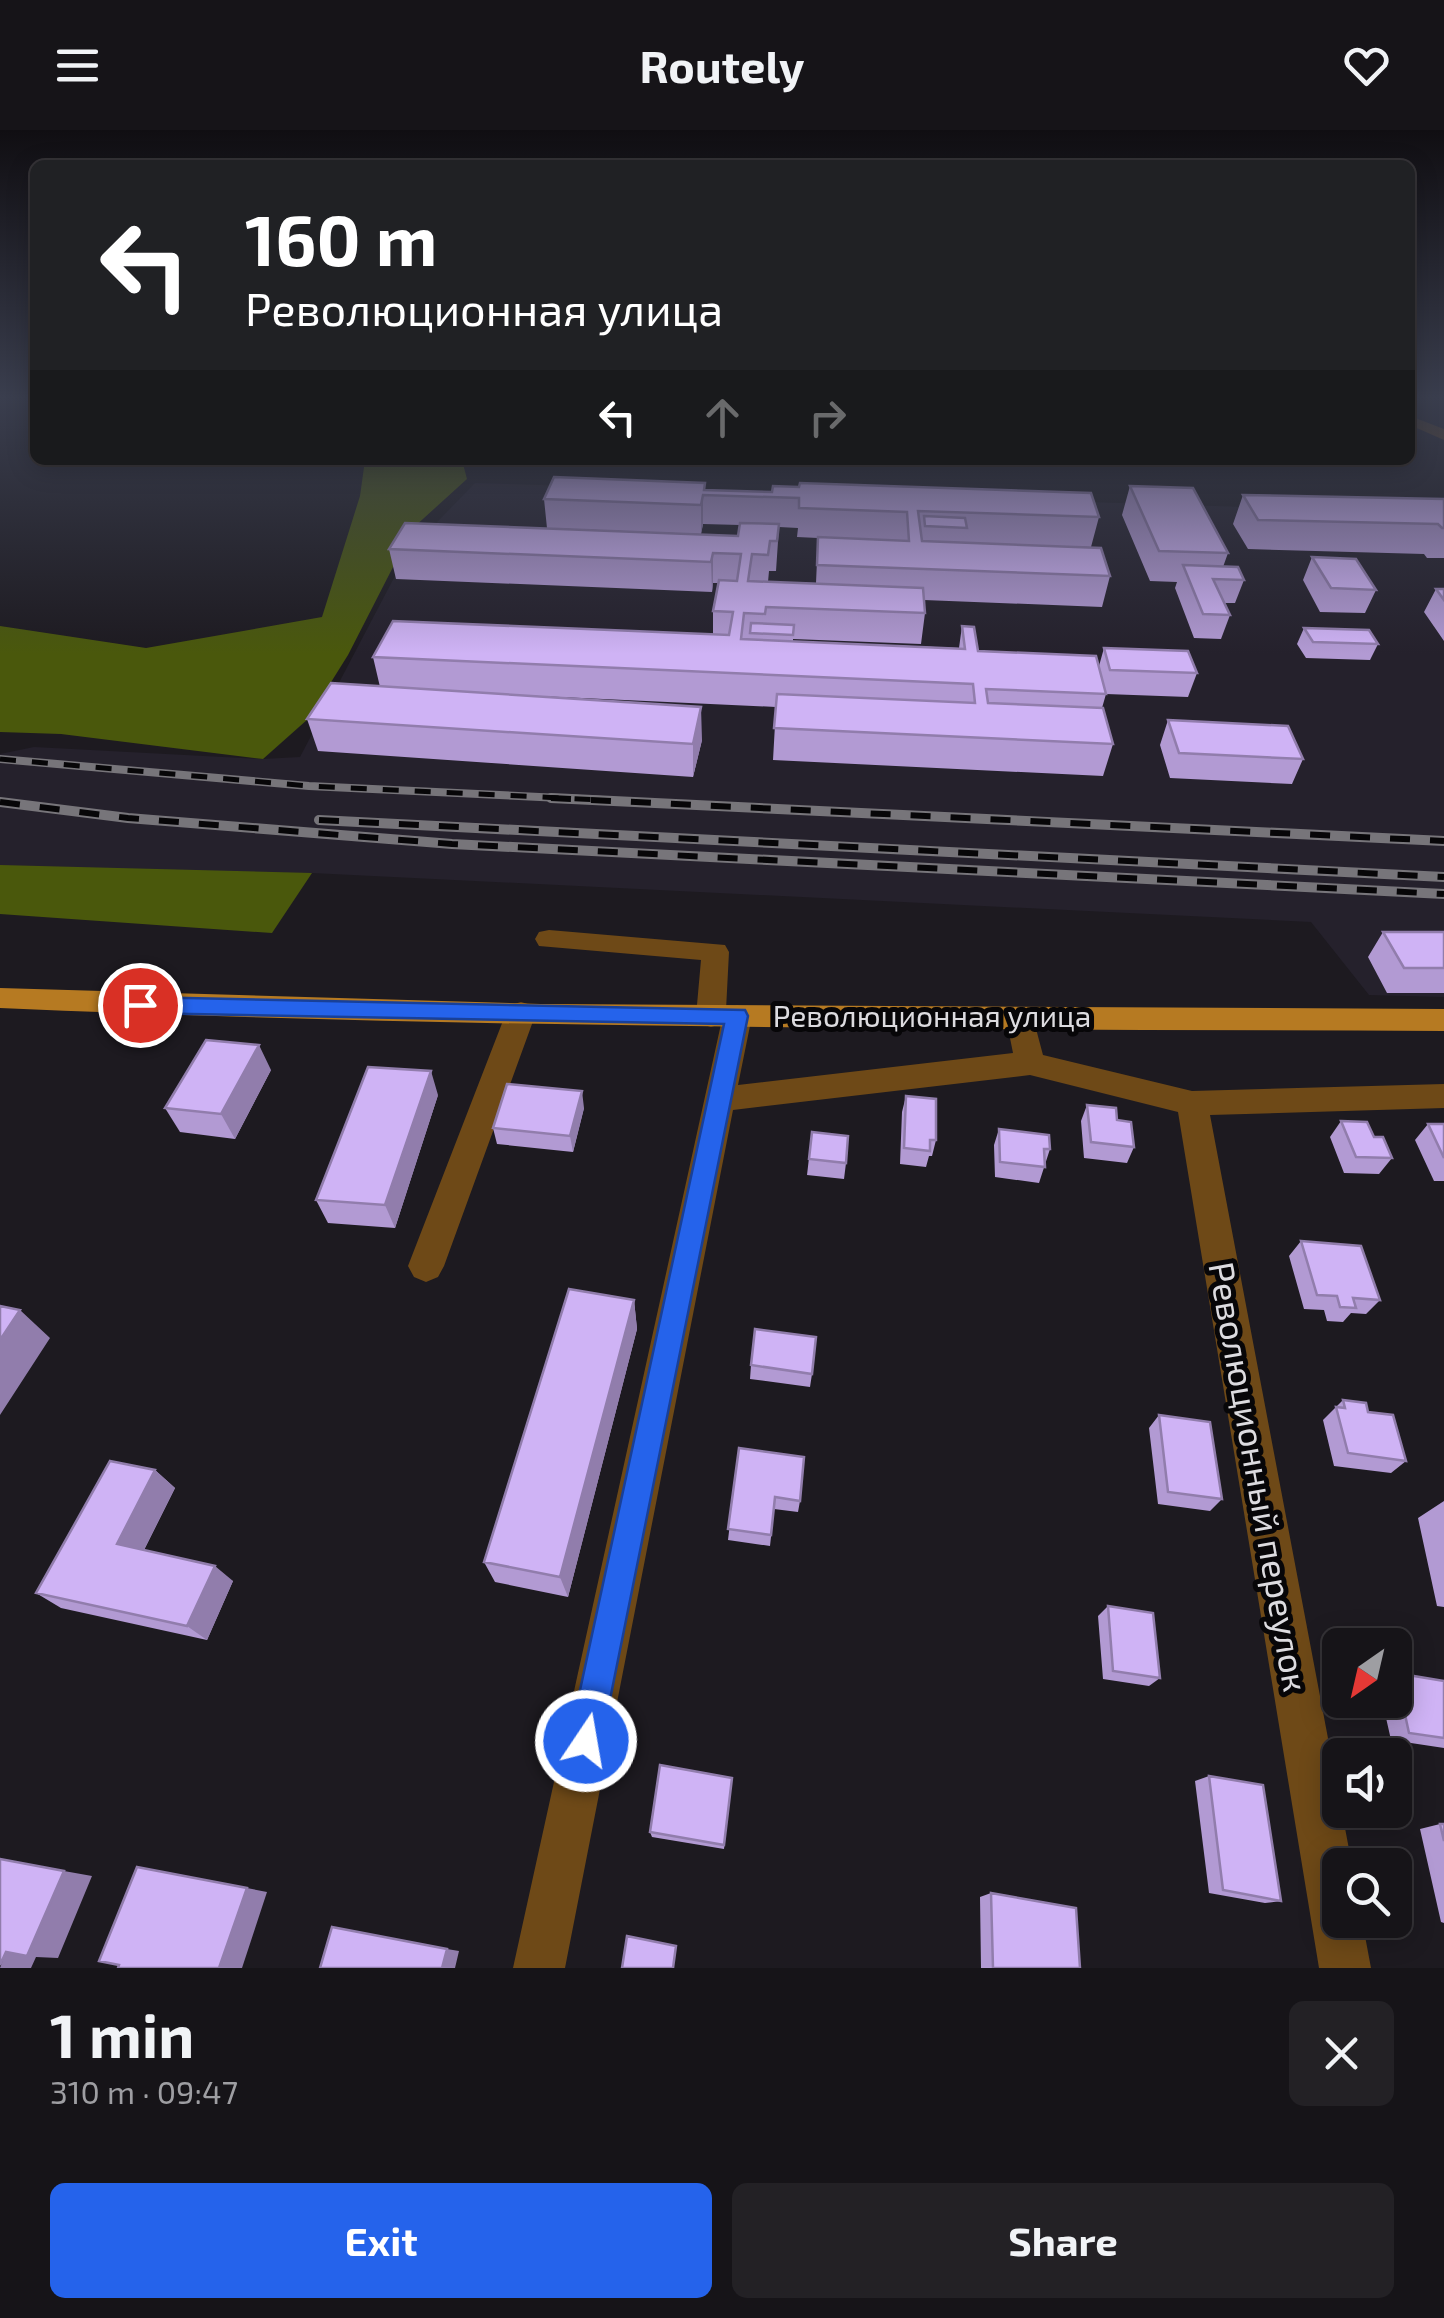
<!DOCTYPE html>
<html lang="en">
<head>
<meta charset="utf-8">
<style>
  body { margin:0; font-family:"Exo 2",sans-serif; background:#232125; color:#f1f3f6; height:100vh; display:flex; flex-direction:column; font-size:38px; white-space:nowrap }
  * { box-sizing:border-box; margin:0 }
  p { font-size:32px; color:#9e9ea2 }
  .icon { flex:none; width:55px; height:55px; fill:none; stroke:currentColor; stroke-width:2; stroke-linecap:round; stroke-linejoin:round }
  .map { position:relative; height:1838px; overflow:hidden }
  .panel { display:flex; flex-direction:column; background:#161418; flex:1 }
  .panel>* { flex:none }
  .banner { position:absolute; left:30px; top:30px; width:1385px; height:305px; border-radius:15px; box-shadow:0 5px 25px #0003,0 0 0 2px #353337; background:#202124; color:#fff; overflow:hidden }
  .needle { width:65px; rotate:214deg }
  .tools { position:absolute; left:1322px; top:1498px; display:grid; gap:20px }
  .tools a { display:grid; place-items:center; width:90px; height:90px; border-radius:15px; background:#161418; box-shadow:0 5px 25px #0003,0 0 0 2px #353337; font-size:50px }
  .pin { position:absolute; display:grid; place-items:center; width:85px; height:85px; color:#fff; margin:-42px; border:5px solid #fff; border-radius:50%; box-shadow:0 2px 10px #0007 }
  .me { position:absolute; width:110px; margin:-55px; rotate:12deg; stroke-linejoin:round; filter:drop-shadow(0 0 8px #0008) }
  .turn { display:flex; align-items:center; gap:35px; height:210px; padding:0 50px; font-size:45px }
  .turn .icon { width:130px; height:130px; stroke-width:2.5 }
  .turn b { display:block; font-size:70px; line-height:85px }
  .lanes { display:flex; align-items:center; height:95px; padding:0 50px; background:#0003; justify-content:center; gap:50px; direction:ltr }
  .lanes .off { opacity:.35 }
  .round { display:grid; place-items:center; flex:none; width:105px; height:105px; border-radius:15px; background:#232125 }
  .head { display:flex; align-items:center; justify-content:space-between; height:170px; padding:0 50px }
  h1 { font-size:60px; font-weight:700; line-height:75px }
  .action { display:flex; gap:20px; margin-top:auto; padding:20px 50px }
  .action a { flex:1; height:115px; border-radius:15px; background:#2563eb; color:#fff; font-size:40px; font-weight:700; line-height:115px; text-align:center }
  .action a+a { background:#232125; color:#f1f3f6 }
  header { display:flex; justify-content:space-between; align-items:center; height:130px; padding:0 50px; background:#161418; font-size:45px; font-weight:700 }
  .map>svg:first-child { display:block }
  .built { fill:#25212c }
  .forest { fill:#4a580c }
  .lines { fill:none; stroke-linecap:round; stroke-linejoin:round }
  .minor { fill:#6e4917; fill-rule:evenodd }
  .major { fill:#b67a22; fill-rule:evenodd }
  .rail-far1-casing { stroke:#77757a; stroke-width:8 }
  .rail-casing { stroke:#77757a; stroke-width:10 }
  .rail-far1 { stroke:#070608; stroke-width:5; stroke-dasharray:16; stroke-linecap:butt }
  .rail { stroke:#070608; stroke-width:6; stroke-dasharray:20; stroke-linecap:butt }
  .wall { fill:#b29ad3; fill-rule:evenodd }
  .shaded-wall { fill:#917dac }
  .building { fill:#cfb3f5; stroke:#917dac; stroke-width:2.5 }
  .route { fill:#2563eb; stroke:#184099; stroke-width:2.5 }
  .labels { text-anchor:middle; stroke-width:10; stroke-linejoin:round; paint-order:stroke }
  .street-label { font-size:30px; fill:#dcdbdf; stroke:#070608 }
  .near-street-label { font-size:35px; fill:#dcdbdf; stroke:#070608 }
</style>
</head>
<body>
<header><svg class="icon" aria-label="menu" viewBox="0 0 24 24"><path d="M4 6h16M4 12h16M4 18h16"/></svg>Routely<svg class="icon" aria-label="heart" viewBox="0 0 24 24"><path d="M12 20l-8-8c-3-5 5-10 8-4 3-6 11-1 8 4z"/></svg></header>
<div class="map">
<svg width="1444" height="1838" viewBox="0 0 1444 1838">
  <rect width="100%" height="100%" fill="#1d1a20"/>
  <path class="built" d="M 475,353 L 1444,383 L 1444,867 L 1369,865 L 1311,792 L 312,743 L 0,748 L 0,624 L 34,617 L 263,629 L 300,627 L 407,423 Z"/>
  <path class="forest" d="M 365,330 L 462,330 L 467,349 L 413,398 L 348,525 L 308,589 L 263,629 L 61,604 L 0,602 L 0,496 L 146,518 L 322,487 L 360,366 Z
    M 0,735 L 312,743 L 272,803 L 0,784 Z"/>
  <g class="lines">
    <path class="minor" d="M 1410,286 L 1444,299 L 1444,310 L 1410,295 Z
      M 549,800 L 725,815 L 729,822 L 726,880 L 737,875 L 747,878 L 752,886 L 738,955 L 1013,923 L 1006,888 L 1011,880 L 1021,877 L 1031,880 L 1043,925 L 1192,961 L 1444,954 L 1444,978 L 1210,985 L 1352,1735 L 1340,1735 L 1340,1790 L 1362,1790 L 1371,1838 L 1319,1838 L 1178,982 L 1030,945 L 733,980 L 565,1838 L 513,1838 L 721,894 L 711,897 L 701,894 L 696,886 L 701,830 L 539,816 L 535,809 L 539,802 Z
      M 521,872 L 531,875 L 536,883 L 444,1136 L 438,1147 L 426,1152 L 414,1147 L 408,1136 L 506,883 L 511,875 Z"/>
    <path class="major" d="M 0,858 L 541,874 L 1444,879 L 1444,901 C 962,899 481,899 0,878 Z"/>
    <g class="rail-far1-casing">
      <path id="rail-far1" d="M 0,629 L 309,656 L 603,670"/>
    </g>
    <g class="rail-casing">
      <path id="rail" d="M 551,668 L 1444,711
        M 0,672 L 128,688 L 452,714 L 1444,764
        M 319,690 L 1444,747"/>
    </g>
    <use href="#rail-far1" class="rail-far1"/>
    <use href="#rail" class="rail"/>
  </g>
  <path class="wall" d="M 1130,356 L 1228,423 L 1223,437 L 1244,450 L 1235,473 L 1224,473 L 1230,485 L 1221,509 L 1194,508 L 1175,458 L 1177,452 L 1150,451 L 1122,385 Z
    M 705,360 L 1099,387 L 1091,417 L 964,413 L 1110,446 L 1102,477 L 924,470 L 925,483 L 921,514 L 793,509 L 793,511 L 959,518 L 962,496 L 978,521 L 1099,536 L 1104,518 L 1197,543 L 1188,567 L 1106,564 L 1102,578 L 1113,614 L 1103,646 L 773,630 L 776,577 L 517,565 L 702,610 L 693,647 L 318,621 L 307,589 L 380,557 L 373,527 L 713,505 L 713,481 L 718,453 L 713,453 L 712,462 L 396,449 L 389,419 L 738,406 L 740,395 L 703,394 L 701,404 L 547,398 L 544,369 ZM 779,397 L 798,398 L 797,407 L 818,408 L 816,453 L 768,452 L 769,441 L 776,441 Z
    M 1243,365 L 1444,369 L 1444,428 L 1427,428 L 1424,424 L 1248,419 L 1233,394 Z
    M 1312,427 L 1376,460 L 1365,483 L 1320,482 L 1303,450 Z
    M 1436,459 L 1444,459 L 1444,511 L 1424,482 Z
    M 1304,498 L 1378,514 L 1370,530 L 1306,528 L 1297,514 Z
    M 1168,590 L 1303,629 L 1292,654 L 1170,648 L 1160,615 Z
    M 1383,802 L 1444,802 L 1444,863 L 1387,863 L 1368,827 Z
    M 271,940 L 235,1009 L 180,1002 L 165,978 Z
    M 438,965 L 395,1098 L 328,1093 L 316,1070 Z
    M 906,966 L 936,1010 L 932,1026 L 929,1026 L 926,1037 L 900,1034 L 902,982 Z
    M 1087,975 L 1117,990 L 1134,1017 L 1127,1033 L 1084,1028 L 1081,991 Z
    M 584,978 L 573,1022 L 497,1014 L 493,998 Z
    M 1341,991 L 1374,1007 L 1392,1028 L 1379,1044 L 1344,1043 L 1330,1007 Z
    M 1428,994 L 1444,994 L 1444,1051 L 1434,1051 L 1415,1010 Z
    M 999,999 L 1050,1019 L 1039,1053 L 995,1047 L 994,1015 Z
    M 812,1002 L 846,1033 L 844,1049 L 807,1045 Z
    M 1301,1111 L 1380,1170 L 1366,1184 L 1351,1183 L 1343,1192 L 1327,1191 L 1324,1180 L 1304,1179 L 1289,1126 Z
    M 634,1170 L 637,1199 L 568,1467 L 495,1452 L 484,1432 Z
    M 751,1235 L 812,1244 L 810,1257 L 750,1249 Z
    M 1343,1270 L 1368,1282 L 1406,1331 L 1391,1343 L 1334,1336 L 1323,1290 Z
    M 1159,1285 L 1222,1369 L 1210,1381 L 1158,1374 L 1149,1298 Z
    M 739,1318 L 800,1371 L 798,1382 L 774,1379 L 770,1416 L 728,1410 Z
    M 155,1340 L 175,1358 L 144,1420 L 233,1451 L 207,1510 L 61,1478 L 36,1463 Z
    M 1444,1371 L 1444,1477 L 1437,1476 L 1418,1388 Z
    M 1108,1476 L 1160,1548 L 1149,1556 L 1103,1549 L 1098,1486 Z
    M 1396,1543 L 1444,1551 L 1444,1618 L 1391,1610 L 1382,1570 L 1395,1570 Z
    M 1209,1646 L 1281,1771 L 1265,1773 L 1209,1763 L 1195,1651 Z
    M 732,1648 L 724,1719 L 652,1707 L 650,1702 Z
    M 1440,1694 L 1444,1694 L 1444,1793 L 1441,1792 L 1420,1699 Z
    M 991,1763 L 1080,1838 L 981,1838 L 980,1767 Z"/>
  <path class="shaded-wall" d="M 703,365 L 703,394 L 701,404 L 701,375 Z
    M 713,423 L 713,453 L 712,462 L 711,432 Z
    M 701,577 L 702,610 L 693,647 L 693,614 Z
    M 259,915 L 271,940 L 235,1009 L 221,984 Z
    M 431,941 L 438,965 L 395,1098 L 385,1075 Z
    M 582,961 L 584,978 L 573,1022 L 570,1006 Z
    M 634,1170 L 637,1199 L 568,1467 L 560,1447 Z
    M 20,1180 L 50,1208 L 0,1285 L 0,1210 Z
    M 155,1340 L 175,1358 L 139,1430 L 117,1414 Z
    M 215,1436 L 233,1451 L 207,1510 L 187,1496 Z
    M 64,1741 L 92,1746 L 58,1828 L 36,1827 L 31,1838 L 0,1838 L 6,1822 Z
    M 247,1758 L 267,1762 L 242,1838 L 219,1838 Z
    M 447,1819 L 459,1821 L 455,1838 L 442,1838 Z"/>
  <path class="building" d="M 554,347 L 705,353 L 704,360 L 772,362 L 773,356 L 799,357 L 800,353 L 1091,363 L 1099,387 L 918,381 L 922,411 L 1101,418 L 1110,446 L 817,435 L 818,407 L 909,411 L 907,382 L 799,378 L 799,368 L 703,365 L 701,375 L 544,369 Z
    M 1130,356 L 1193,358 L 1228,423 L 1159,421 Z
    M 1243,365 L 1444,369 L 1444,398 L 1442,398 L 1438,394 L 1258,390 Z
    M 924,386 L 965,388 L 967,398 L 925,396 Z
    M 405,393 L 738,406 L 740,393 L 779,394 L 777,411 L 770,411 L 768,425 L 752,424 L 748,451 L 923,458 L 925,483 L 766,477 L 765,484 L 744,483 L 741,509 L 965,519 L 962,496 L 974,497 L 978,521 L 1096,526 L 1106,564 L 986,559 L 988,573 L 1103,578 L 1113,614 L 774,598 L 777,564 L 975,573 L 973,554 L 373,527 L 393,491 L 729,505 L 733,482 L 713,481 L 719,450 L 737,451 L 741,424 L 713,423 L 711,432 L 389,419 Z
    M 1312,427 L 1356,429 L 1376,460 L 1331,458 Z
    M 1183,435 L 1238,437 L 1244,450 L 1213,449 L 1230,485 L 1203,484 Z
    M 1436,459 L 1444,459 L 1444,470 Z
    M 751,493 L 794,495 L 793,505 L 750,503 Z
    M 1304,498 L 1369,500 L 1378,514 L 1313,512 Z
    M 1104,518 L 1188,521 L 1197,543 L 1110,540 Z
    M 331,553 L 701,577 L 693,614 L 307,589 Z
    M 1168,590 L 1288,596 L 1303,629 L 1179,623 Z
    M 1383,802 L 1444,802 L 1444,838 L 1404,838 Z
    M 206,910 L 259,915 L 221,984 L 165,978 Z
    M 368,937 L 431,941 L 385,1075 L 316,1070 Z
    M 507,954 L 582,961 L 570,1006 L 493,998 Z
    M 906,966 L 936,969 L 936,1010 L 930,1010 L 930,1021 L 904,1018 Z
    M 1087,975 L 1116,978 L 1117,990 L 1131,992 L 1134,1017 L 1091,1012 Z
    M 1341,991 L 1367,992 L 1374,1007 L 1383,1007 L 1392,1028 L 1356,1027 Z
    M 1428,994 L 1444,994 L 1444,1028 Z
    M 999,999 L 1049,1005 L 1050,1019 L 1044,1019 L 1045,1037 L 1000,1032 Z
    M 812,1002 L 848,1006 L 846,1033 L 809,1029 Z
    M 1301,1111 L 1361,1116 L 1380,1170 L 1353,1168 L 1356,1178 L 1340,1177 L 1337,1166 L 1317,1165 Z
    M 569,1159 L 634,1170 L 560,1447 L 484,1432 Z
    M 0,1176 L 20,1180 L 0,1210 Z
    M 755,1199 L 816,1207 L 812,1244 L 751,1235 Z
    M 1343,1270 L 1366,1273 L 1368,1282 L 1393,1285 L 1406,1331 L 1348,1323 L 1336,1277 L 1345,1278 Z
    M 1159,1285 L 1210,1292 L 1222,1369 L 1168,1362 Z
    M 739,1318 L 804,1327 L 800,1371 L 775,1367 L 771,1405 L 728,1399 Z
    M 110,1331 L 155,1340 L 117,1414 L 215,1436 L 187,1496 L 36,1463 Z
    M 1108,1476 L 1153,1483 L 1160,1548 L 1113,1541 Z
    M 1396,1543 L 1444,1551 L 1444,1608 L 1409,1603 Z
    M 660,1635 L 732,1648 L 724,1715 L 650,1702 Z
    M 1209,1646 L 1263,1655 L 1281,1771 L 1223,1760 Z
    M 1440,1694 L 1444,1694 L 1444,1711 Z
    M 0,1729 L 64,1741 L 27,1826 L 6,1822 L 0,1835 Z
    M 137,1737 L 247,1758 L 219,1838 L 118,1838 L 119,1835 L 99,1831 Z
    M 991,1763 L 1076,1778 L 1080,1838 L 993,1838 Z
    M 332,1797 L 447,1819 L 442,1838 L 320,1838 Z
    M 627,1806 L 676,1816 L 673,1838 L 622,1838 Z"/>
  <linearGradient id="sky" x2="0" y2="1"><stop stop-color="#100e12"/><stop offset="0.51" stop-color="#3a3e4e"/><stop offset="1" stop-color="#3a3e4e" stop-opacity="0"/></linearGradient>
  <rect width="1444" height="524" fill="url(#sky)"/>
  <path class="route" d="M 140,867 L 745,880 L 748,886 L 599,1624 L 586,1629 L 574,1624 L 569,1611 L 724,894 L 140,883 L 130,875 Z"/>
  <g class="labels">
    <g class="street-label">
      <text x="932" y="897">Революционная улица</text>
    </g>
    <g class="near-street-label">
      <text transform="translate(1258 1347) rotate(80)" y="12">Революционный переулок</text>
    </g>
  </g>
</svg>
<div class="tools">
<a><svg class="needle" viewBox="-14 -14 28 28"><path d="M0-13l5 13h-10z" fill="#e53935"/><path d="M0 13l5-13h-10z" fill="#9e9ea2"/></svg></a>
<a><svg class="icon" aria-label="sound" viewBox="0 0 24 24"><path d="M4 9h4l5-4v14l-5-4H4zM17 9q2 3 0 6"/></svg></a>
<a><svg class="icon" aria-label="search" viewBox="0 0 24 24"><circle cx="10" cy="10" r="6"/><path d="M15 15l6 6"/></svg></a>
</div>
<div class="pin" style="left:140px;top:875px;background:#d93025"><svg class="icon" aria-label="arrive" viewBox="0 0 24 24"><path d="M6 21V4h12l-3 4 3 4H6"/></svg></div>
<svg class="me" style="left:586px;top:1611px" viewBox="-20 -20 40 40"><circle r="17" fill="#2563eb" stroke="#fff" stroke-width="3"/><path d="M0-11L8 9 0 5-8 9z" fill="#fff"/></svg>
<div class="banner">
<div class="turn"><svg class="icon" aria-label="left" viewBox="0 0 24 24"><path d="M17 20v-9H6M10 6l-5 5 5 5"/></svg><div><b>160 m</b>Революционная улица</div></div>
<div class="lanes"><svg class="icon" aria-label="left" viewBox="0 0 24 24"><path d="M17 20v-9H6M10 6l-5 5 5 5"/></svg><svg class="icon off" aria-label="ahead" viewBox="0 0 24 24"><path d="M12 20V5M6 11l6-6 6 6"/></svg><svg class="icon off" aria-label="right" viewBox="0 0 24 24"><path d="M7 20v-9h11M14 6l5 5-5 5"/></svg></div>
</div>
</div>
<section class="panel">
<div class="head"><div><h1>1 min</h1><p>310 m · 09:47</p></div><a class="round"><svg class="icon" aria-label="close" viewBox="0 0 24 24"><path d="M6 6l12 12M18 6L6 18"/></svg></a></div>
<div class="action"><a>Exit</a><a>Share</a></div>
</section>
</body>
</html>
